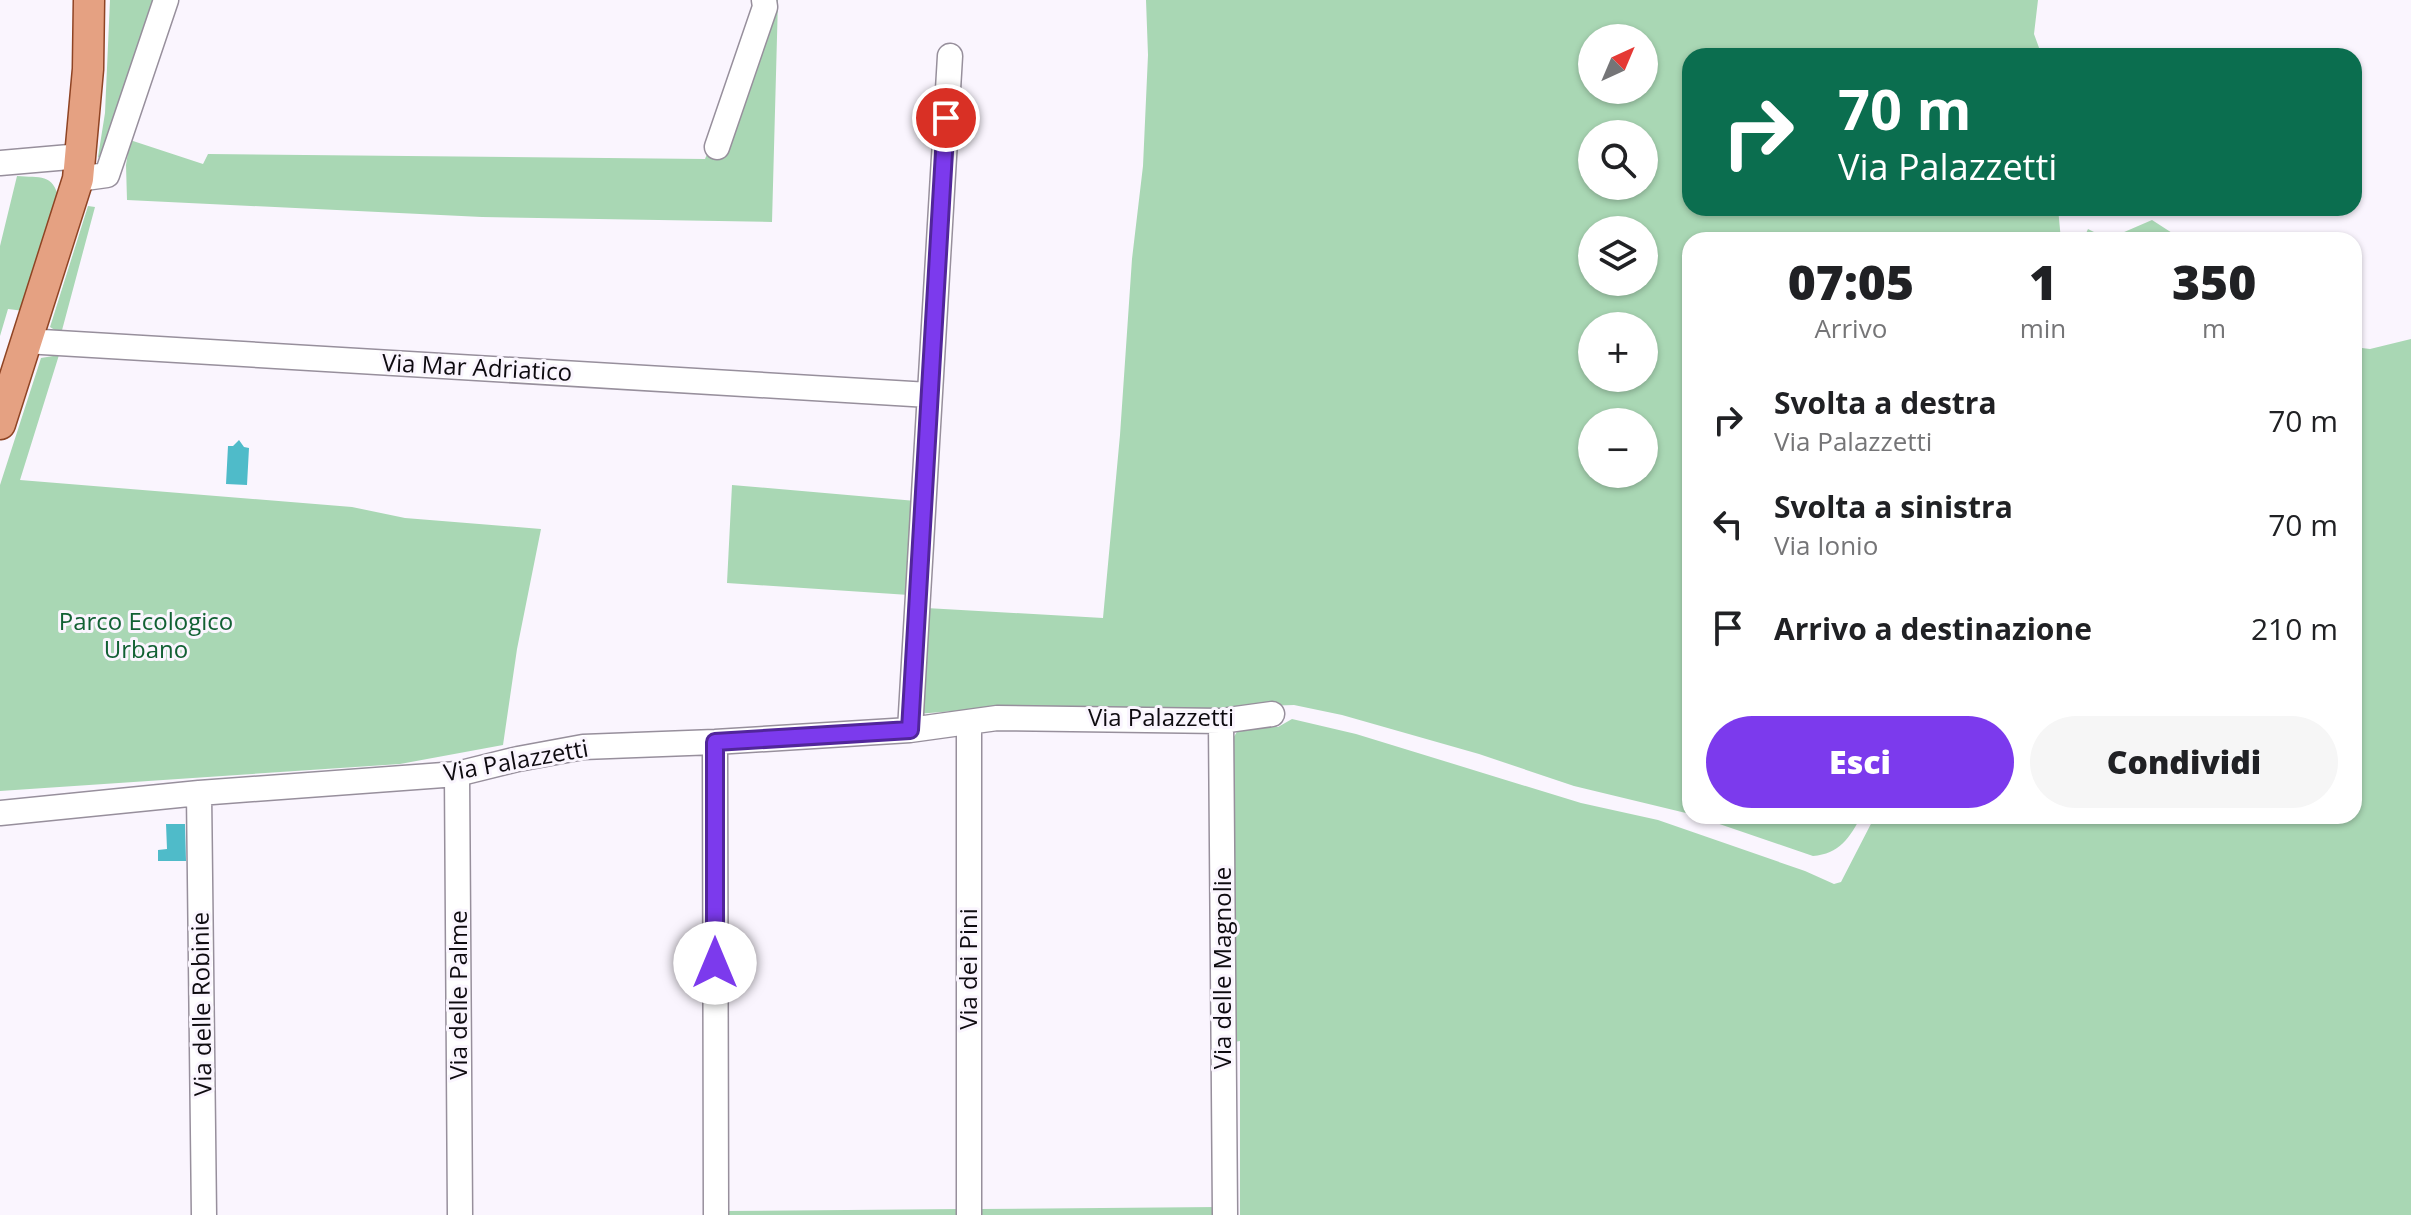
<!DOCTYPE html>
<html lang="it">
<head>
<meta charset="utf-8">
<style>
  body { margin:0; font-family:"Open Sans",sans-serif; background:#f6f6f6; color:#202124; height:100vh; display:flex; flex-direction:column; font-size:30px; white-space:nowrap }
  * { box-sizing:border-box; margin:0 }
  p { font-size:26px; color:#757577 }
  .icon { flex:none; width:44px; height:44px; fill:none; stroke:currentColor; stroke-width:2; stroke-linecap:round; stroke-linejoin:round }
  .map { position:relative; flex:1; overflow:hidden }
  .details { position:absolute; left:1682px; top:232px; width:680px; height:592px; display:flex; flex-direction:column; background:#fff; border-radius:24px; box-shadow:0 2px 6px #0004 }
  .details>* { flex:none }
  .banner { position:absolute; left:1682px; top:48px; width:680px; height:168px; border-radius:24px; box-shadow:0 2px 6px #0004; background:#0b6e4f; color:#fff; overflow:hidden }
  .needle { width:52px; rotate:44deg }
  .tools { position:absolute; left:1578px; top:24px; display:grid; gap:16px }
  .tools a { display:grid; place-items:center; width:80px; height:80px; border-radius:50%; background:#fff; box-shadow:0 2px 6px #0004; font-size:40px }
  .pin { position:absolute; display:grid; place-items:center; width:68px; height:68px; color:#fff; margin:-34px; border:4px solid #fff; border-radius:50%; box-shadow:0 2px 8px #0007 }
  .me { position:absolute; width:88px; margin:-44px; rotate:0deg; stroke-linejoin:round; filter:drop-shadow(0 0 6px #0008) }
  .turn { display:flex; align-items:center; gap:28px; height:168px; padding:0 24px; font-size:36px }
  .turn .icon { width:104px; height:104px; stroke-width:2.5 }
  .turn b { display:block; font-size:56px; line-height:68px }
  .eta { display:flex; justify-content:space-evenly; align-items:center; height:136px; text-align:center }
  .eta b { font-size:48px; font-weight:800; line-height:56px }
  .cta { display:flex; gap:16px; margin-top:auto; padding:16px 24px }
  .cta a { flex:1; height:92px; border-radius:48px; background:#7c3aed; color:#fff; font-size:32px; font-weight:800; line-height:92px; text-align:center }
  .cta a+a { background:#f6f6f6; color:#202124 }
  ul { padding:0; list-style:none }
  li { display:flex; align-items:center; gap:24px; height:104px; padding:0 24px }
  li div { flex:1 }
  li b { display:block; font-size:30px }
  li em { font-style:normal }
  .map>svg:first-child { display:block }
  .green { fill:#a9d7b4; fill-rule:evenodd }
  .water { fill:#4fbbc9 }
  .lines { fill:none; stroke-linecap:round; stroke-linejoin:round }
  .minor-casing { stroke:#978f9c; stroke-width:27 }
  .major-casing { stroke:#8f4424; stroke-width:33 }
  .minor { stroke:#fff; stroke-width:24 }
  .major { stroke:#e5a182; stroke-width:30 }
  .route-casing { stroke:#51269a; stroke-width:20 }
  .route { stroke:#7c3aed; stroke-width:14 }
  .labels { text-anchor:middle; stroke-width:6; stroke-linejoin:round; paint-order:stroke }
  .street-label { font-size:24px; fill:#0e0b10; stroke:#faf5fe }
  .park-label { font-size:24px; fill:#116033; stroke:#faf5fe }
</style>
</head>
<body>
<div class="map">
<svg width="2411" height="1215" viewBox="0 0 2411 1215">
  <rect width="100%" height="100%" fill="#faf5fe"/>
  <path class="green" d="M 110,0 L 157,0 L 103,161 L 98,157 L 105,113 Z
    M 772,0 L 778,0 L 772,222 L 482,217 L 127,200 L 126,165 L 130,140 L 203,164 L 208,154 L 705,159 Z
    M 1146,0 L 2038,0 L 2034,34 L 2042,56 L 1690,56 L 1690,208 L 2058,208 L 2061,240 L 1690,240 L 1690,814 L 1574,786 L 1479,754 L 1342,715 L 1294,705 L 1232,707 L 1196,712 L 1017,706 L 917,714 L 926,608 L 1103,618 L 1120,435 L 1132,259 L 1143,166 L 1148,55 ZM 1592,38 L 1644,38 L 1644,90 L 1592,90 ZM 1592,134 L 1644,134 L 1644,186 L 1592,186 ZM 1592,230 L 1644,230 L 1644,282 L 1592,282 ZM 1592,326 L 1644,326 L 1644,378 L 1592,378 ZM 1592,422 L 1644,422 L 1644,474 L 1592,474 Z
    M 17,176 C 40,178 53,173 59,199 L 24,311 L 8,309 L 0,336 L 0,246 Z
    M 88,206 L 95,207 L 61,334 L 50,327 Z
    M 2152,220 L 2183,240 L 2083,240 L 2088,229 L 2108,239 Z
    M 2411,339 L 2411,1215 L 1240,1215 L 1240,1041 L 1234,1042 L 1232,740 L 1238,730 L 1262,724 L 1278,727 L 1292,719 L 1356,734 L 1581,803 L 1658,820 L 1805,871 L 1834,884 L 1841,882 L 1875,816 L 2354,816 L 2354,347 L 2370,349 Z
    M 59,355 L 20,480 L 352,507 L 405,518 L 541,529 L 517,649 L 503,745 L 400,764 L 0,791 L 0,485 L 41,358 Z
    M 732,485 L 916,501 L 909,595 L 727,583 Z
    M 1696,816 L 1861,816 C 1850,838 1839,854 1813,856 Z
    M 1217,1207 L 1218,1215 L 979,1215 L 980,1209 Z
    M 961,1209 L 961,1215 L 726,1215 L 726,1211 Z"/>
  <path class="water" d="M 239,440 L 244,447 L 249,448 L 247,485 L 226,484 L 228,446 L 233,446 Z
    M 166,824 L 185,824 L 186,861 L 158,861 L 158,850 L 167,849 Z"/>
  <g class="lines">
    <g class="minor-casing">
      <path id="minor" d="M 717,147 L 765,7 L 764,0
        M 0,163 L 81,156
        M 78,179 L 107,175 L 166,0
        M 25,341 L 929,395
        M 1221,721 L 1225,1215
        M 969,723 L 969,1215
        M 910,730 L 950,56
        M 715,742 L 716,1215
        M 457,774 L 460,1215
        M 199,793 L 204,1215
        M 0,813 L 199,793 L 457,774 L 518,759 L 583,747 L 715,742 L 910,730 L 997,718 L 1221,721 L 1272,714"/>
    </g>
    <g class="major-casing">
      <path id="major" d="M 0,424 L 78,179 L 88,69 L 89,0"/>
    </g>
    <use href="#minor" class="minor"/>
    <use href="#major" class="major"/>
  </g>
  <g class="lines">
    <g class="route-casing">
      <path id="route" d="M 715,963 L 715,742 L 910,730 L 946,118"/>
    </g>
    <use href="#route" class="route"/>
  </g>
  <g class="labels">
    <g class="street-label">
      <text transform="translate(477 368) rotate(3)" y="8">Via Mar Adriatico</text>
      <text x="1161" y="726">Via Palazzetti</text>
      <text transform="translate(516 761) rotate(-10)" y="8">Via Palazzetti</text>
      <text transform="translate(1223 968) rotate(-90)" y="8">Via delle Magnolie</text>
      <text transform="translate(969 969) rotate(-90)" y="8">Via dei Pini</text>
      <text transform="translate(459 995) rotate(-90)" y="8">Via delle Palme</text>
      <text transform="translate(202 1004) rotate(-91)" y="8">Via delle Robinie</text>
    </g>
    <g class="park-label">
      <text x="146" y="630">Parco Ecologico<tspan x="146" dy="28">Urbano</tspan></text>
    </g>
  </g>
</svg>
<div class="tools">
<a><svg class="needle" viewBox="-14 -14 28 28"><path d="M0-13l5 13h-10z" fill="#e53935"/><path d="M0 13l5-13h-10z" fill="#757577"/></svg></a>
<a><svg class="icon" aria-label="search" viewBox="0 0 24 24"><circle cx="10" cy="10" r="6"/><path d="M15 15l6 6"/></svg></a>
<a><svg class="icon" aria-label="layers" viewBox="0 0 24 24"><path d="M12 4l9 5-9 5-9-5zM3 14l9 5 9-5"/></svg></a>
<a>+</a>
<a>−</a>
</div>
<div class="pin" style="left:946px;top:118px;background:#d93025"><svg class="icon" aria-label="arrive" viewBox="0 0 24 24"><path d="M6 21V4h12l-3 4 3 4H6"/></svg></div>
<svg class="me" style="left:715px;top:963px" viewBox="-20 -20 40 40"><circle r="19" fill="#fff"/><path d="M0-13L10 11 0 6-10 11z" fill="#7c3aed"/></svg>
<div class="banner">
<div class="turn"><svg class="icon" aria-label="right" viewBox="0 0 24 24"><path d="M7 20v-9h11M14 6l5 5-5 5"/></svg><div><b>70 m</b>Via Palazzetti</div></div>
</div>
<section class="details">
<div class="eta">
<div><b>07:05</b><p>Arrivo</p></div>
<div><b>1</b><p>min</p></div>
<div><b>350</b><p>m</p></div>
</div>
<ul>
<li><svg class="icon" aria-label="right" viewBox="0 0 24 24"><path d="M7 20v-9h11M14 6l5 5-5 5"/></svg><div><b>Svolta a destra</b><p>Via Palazzetti</p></div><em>70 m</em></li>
<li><svg class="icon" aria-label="left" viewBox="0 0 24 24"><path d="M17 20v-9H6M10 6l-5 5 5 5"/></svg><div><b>Svolta a sinistra</b><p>Via Ionio</p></div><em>70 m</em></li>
<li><svg class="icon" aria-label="arrive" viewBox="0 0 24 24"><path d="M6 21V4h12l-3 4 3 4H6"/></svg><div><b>Arrivo a destinazione</b></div><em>210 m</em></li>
</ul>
<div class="cta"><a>Esci</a><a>Condividi</a></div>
</section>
</div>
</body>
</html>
